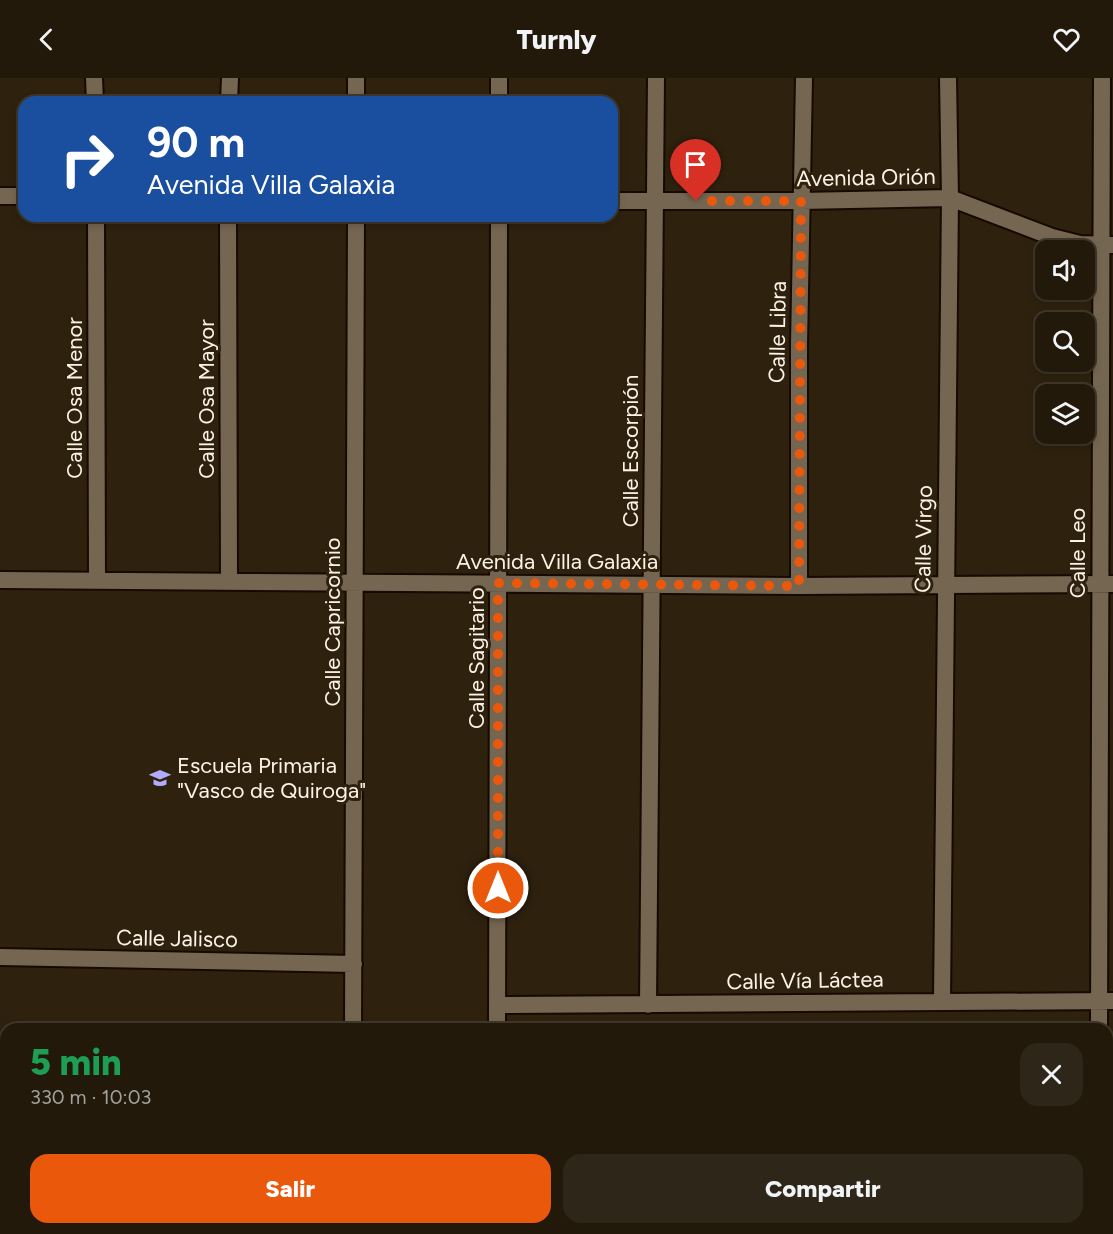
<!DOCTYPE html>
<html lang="es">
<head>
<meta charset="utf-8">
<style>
  body { margin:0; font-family:Figtree,sans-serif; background:#2e2618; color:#f1f3f6; height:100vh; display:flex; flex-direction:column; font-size:22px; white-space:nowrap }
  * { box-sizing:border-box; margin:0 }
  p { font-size:20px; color:#a2a09c }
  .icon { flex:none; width:33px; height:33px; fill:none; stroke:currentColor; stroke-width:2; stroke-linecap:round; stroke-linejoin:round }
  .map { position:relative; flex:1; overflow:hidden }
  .side { position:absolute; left:0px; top:945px; width:1113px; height:212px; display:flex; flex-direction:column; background:#22190a; border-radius:18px 18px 0 0; box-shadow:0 3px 9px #0003,0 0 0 2px #3f382b }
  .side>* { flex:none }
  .banner { position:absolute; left:18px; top:18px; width:600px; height:126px; border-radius:18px; box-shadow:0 3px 9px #0003,0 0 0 2px #3f382b; background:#1a4fa0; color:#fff; overflow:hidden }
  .tools { position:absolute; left:1035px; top:162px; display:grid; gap:12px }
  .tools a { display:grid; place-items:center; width:60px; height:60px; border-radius:12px; background:#22190a; box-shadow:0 3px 9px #0003,0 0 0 2px #3f382b; font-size:30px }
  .pin { position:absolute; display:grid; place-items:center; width:51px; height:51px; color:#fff; margin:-62px -26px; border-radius:50% 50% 50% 0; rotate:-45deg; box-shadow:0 0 6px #0007 }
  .pin .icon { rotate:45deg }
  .me { position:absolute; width:66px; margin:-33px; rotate:0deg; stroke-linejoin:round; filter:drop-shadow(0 0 4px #0008) }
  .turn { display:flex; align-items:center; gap:21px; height:126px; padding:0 30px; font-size:27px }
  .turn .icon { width:78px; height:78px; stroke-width:2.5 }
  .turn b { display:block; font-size:42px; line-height:51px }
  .round { display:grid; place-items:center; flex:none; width:63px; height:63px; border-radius:18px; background:#2e2618 }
  .head { display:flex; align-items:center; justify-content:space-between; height:102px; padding:0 30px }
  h1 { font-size:36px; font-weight:800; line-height:45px; color:#1e9e55 }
  .action { display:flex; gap:12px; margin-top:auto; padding:12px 30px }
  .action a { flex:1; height:69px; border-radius:18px; background:#ea580c; color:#fff; font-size:24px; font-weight:800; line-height:69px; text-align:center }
  .action a+a { background:#2e2618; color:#f1f3f6 }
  header { display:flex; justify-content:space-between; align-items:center; height:78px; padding:0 30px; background:#22190a; font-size:27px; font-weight:800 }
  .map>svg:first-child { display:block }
  .green { fill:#543a0e }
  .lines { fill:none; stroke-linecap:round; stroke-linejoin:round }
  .minor-casing { stroke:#160a00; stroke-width:20 }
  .secondary-casing { stroke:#160a00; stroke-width:27 }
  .minor { stroke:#756651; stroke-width:16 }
  .secondary { stroke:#756651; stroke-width:24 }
  .route { stroke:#ea580c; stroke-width:10; stroke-dasharray:0 18 }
  .labels { text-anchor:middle; stroke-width:6; stroke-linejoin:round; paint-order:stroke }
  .street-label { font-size:22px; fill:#fcf3e7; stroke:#2e210e }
  .poi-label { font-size:22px; fill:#fcf3e7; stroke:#2e210e; text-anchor:start }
</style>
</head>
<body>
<header><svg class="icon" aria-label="back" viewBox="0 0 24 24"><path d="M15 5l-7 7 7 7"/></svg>Turnly<svg class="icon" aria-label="heart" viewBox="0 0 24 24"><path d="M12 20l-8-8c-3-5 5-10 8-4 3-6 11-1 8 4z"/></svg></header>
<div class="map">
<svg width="1113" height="1156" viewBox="0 0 1113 1156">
  <rect width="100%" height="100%" fill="#2e210e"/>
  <path class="green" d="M 0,1063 L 6,1063 L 6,1127 L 0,1127 Z
    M 399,1151 L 495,1151 L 495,1156 L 411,1156 Z
    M 520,1151 L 1086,1150 L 1086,1156 L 520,1156 Z"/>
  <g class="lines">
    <g class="minor-casing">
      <path id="minor" d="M 94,0 L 95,24
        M 229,24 L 230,0
        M 356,24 L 356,0
        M 499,24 L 499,0
        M 0,118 L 24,118
        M 612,123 L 801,123 L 950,120 L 1052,159 L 1080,166 L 1113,167
        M 96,138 L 97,501
        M 228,138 L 229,504
        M 0,502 L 799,508 L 1113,506
        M 799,508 L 799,267 L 804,0
        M 0,879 L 354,886
        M 942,922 L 950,120 L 948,0
        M 497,927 L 1113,923
        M 648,927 L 656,0
        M 353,951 L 356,138
        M 497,951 L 499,138
        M 1099,951 L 1102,0
        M 1097,1150 L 1097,1156
        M 353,1156 L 353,1150
        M 497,1156 L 497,1150"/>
    </g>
    <g class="secondary-casing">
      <path id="secondary" d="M 0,1031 L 6,1032
        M 1107,1098 L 1113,1098
        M 0,1142 L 6,1142
        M 379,1150 L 392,1156"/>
    </g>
    <use href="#minor" class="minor"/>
    <use href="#secondary" class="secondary"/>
  </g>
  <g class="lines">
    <path class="route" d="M 498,810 L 498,505 L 799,508 L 801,123 L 696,123"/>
  </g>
  <defs>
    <g id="school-bare" transform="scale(1.62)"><path d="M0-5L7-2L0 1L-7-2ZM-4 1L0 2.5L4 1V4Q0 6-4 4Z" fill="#b1adfa" stroke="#2e210e" stroke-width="2.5" paint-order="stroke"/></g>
  </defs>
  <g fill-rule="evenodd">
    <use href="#school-bare" x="160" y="700"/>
  </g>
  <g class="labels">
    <g class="street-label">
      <text transform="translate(866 99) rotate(-1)" y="8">Avenida Orión</text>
      <text transform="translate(777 254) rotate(-89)" y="8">Calle Libra</text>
      <text transform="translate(74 320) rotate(-90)" y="8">Calle Osa Menor</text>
      <text transform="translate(206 321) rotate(-90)" y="8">Calle Osa Mayor</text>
      <text transform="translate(630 373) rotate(-90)" y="8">Calle Escorpión</text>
      <text transform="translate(923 461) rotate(-89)" y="8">Calle Virgo</text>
      <text transform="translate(1077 475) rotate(-90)" y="8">Calle Leo</text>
      <text x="557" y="491">Avenida Villa Galaxia</text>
      <text transform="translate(332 544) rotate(-90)" y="8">Calle Capricornio</text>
      <text transform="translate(476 580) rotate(-90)" y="8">Calle Sagitario</text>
      <text transform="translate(177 860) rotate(1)" y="8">Calle Jalisco</text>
      <text transform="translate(805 902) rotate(-1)" y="8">Calle Vía Láctea</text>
    </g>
    <g class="poi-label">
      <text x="177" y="695">Escuela Primaria<tspan x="177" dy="25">"Vasco de Quiroga"</tspan></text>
    </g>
  </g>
</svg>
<div class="tools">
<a><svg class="icon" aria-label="sound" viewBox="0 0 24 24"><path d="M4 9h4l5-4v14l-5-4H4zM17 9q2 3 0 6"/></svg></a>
<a><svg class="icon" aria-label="search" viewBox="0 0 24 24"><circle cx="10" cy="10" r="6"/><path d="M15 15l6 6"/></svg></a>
<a><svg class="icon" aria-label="layers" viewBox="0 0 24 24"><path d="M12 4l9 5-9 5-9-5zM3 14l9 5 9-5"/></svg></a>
</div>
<div class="pin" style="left:696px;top:123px;background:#d93025"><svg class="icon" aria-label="arrive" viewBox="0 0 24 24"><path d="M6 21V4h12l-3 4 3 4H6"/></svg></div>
<svg class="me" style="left:498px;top:810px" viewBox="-20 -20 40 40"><circle r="17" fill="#ea580c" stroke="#fff" stroke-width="3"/><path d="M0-11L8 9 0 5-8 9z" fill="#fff"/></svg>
<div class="banner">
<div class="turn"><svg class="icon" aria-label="right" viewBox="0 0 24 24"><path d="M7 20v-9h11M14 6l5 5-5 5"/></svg><div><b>90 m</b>Avenida Villa Galaxia</div></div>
</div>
<section class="side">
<div class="head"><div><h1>5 min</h1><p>330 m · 10:03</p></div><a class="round"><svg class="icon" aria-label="close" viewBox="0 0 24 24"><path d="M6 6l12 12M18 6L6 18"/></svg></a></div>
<div class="action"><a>Salir</a><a>Compartir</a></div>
</section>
</div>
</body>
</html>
